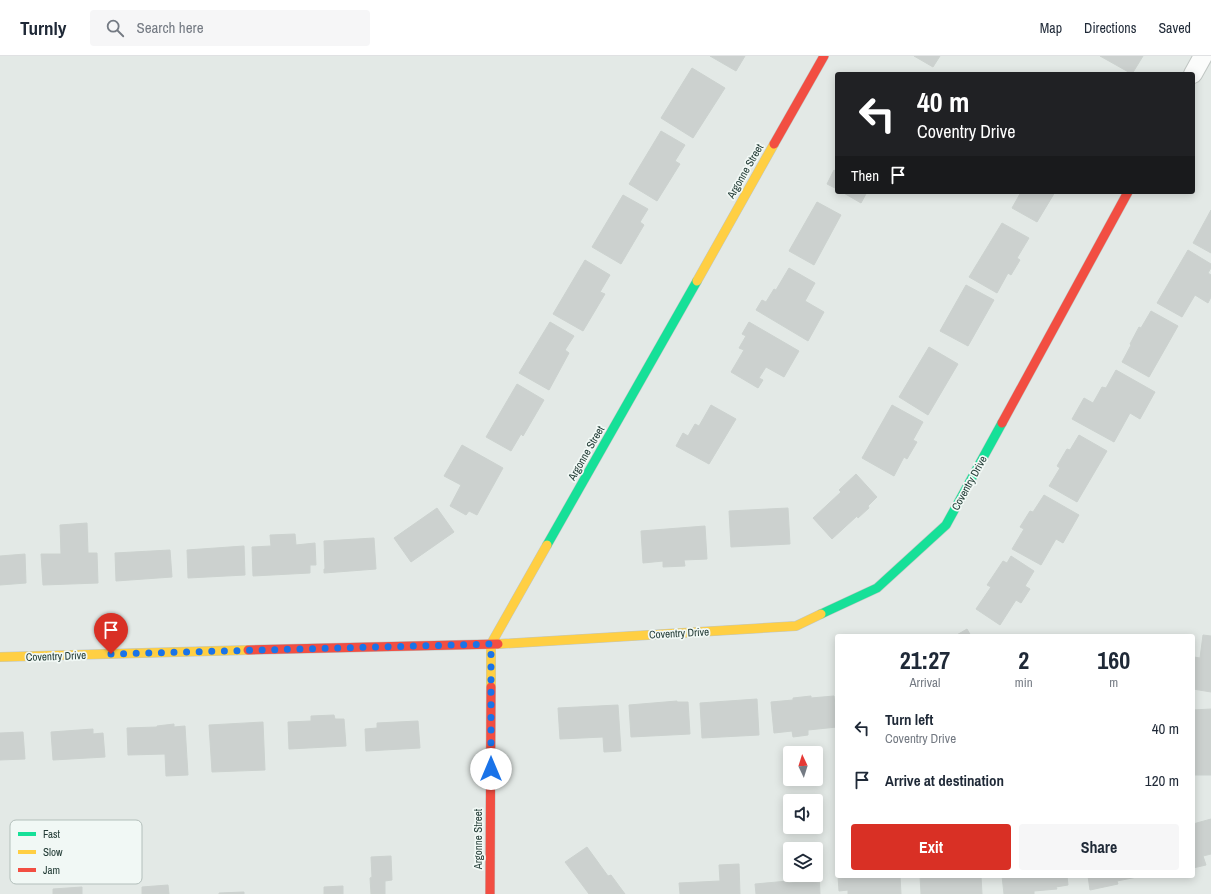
<!DOCTYPE html>
<html lang="en">
<head>
<meta charset="utf-8">
<style>
  body { margin:0; font-family:"Archivo Narrow",sans-serif; background:#f6f6f7; color:#1f2937; height:100vh; display:flex; flex-direction:column; font-size:15px; white-space:nowrap }
  * { box-sizing:border-box; margin:0 }
  p { font-size:13px; color:#747a83 }
  .icon { flex:none; width:22px; height:22px; fill:none; stroke:currentColor; stroke-width:2; stroke-linecap:round; stroke-linejoin:round }
  .map { position:relative; flex:1; overflow:hidden }
  .panel { position:absolute; left:835px; top:578px; width:360px; height:244px; display:flex; flex-direction:column; background:#fff; border-radius:4px; box-shadow:0 2px 10px #0003 }
  .panel>* { flex:none }
  .top-card { position:absolute; left:835px; top:16px; width:360px; height:122px; border-radius:4px; box-shadow:0 2px 10px #0003; background:#202124; color:#fff; overflow:hidden }
  .needle { width:26px; rotate:356deg }
  .controls { position:absolute; left:783px; top:690px; display:grid; gap:8px }
  .controls a { display:grid; place-items:center; width:40px; height:40px; border-radius:4px; background:#fff; box-shadow:0 2px 10px #0003; font-size:20px }
  .pin { position:absolute; display:grid; place-items:center; width:34px; height:34px; color:#fff; margin:-41px -17px; border-radius:50% 50% 50% 0; rotate:-45deg; box-shadow:0 0 4px #0007 }
  .pin .icon { rotate:45deg }
  .me { position:absolute; width:44px; margin:-22px; rotate:0deg; stroke-linejoin:round; filter:drop-shadow(0 0 3px #0008) }
  .turn { display:flex; align-items:center; gap:14px; height:84px; padding:0 16px; font-size:18px }
  .turn .icon { width:52px; height:52px; stroke-width:2.5 }
  .turn b { display:block; font-size:28px; line-height:34px }
  .then { display:flex; align-items:center; height:38px; padding:0 16px; background:#0003; gap:8px; font-size:15px }
  .eta { display:flex; justify-content:space-evenly; align-items:center; height:68px; text-align:center }
  .eta b { font-size:24px; font-weight:700; line-height:28px }
  .button { display:flex; gap:8px; margin-top:auto; padding:8px 16px }
  .button a { flex:1; height:46px; border-radius:4px; background:#d93025; color:#fff; font-size:16px; font-weight:700; line-height:46px; text-align:center }
  .button a+a { background:#f6f6f7; color:#1f2937 }
  ul { padding:0; list-style:none }
  li { display:flex; align-items:center; gap:12px; height:52px; padding:0 16px }
  li div { flex:1 }
  li b { display:block; font-size:15px }
  li em { font-style:normal }
  header { display:flex; align-items:center; gap:24px; box-sizing:border-box; height:56px; padding:0 20px; background:#fff; border-bottom:1px solid #e0e1e3 }
  header strong { font-size:19px }
  nav { display:flex; gap:22px; margin-inline-start:auto; font-size:14px }
  .search { width:280px; height:36px; background:#f6f6f7; display:flex; align-items:center; gap:10px; box-sizing:border-box; padding:0 14px; border-radius:4px; color:#747a83; font-size:15px }
  .map>svg:first-child { display:block }
  .building { fill:#ccd1cf; stroke:#ccd2cf }
  .lines { fill:none; stroke-linecap:round; stroke-linejoin:round }
  .street-casing { stroke:#c0c6c3; stroke-width:20 }
  .fast-casing { stroke:#bfc6c3; stroke-width:10 }
  .slow-casing { stroke:#bfc6c3; stroke-width:10 }
  .jam-casing { stroke:#bfc6c3; stroke-width:10 }
  .street { stroke:#fbfcfb; stroke-width:18 }
  .fast { stroke:#16e098; stroke-width:9 }
  .slow { stroke:#ffcf43; stroke-width:9 }
  .jam { stroke:#f24e42; stroke-width:9 }
  .route { stroke:#1a73e8; stroke-width:7; stroke-dasharray:0 12.6 }
  .labels { text-anchor:middle; stroke-width:3.5; stroke-linejoin:round; paint-order:stroke }
  .street-label { font-size:11px; fill:#223b35; stroke:#f1f8f5 }
  .key { fill:#f1f8f5; stroke:#b3bfbb; stroke-width:1 }
  .key-label { font-size:11px; fill:#223b35 }
</style>
</head>
<body>
<header>
<strong>Turnly</strong>
<div class="search"><svg class="icon" aria-label="search" viewBox="0 0 24 24"><circle cx="10" cy="10" r="6"/><path d="M15 15l6 6"/></svg>Search here</div>
<nav><a>Map</a><a>Directions</a><a>Saved</a></nav>
</header>
<div class="map">
<svg width="1211" height="838" viewBox="0 0 1211 838">
  <rect width="100%" height="100%" fill="#e3e9e6"/>
  <path class="building" d="M 710,0 L 745,0 L 736,15 Z
    M 914,0 L 940,0 L 933,11 Z
    M 1100,0 L 1143,0 L 1132,18 Z
    M 692,12 L 725,32 L 693,82 L 661,62 Z
    M 661,75 L 685,89 L 675,105 L 680,108 L 657,145 L 629,128 Z
    M 834,114 L 837,116 L 837,133 L 827,128 Z
    M 842,136 L 867,136 L 861,147 Z
    M 1021,136 L 1055,136 L 1037,166 L 1012,152 Z
    M 623,139 L 648,153 L 640,166 L 644,169 L 621,208 L 592,191 Z
    M 817,146 L 841,159 L 814,209 L 789,195 Z
    M 1211,154 L 1211,197 L 1193,187 Z
    M 1002,167 L 1029,182 L 1017,202 L 1020,204 L 1011,219 L 1008,217 L 997,237 L 969,221 Z
    M 1188,194 L 1211,208 L 1211,212 L 1208,217 L 1211,219 L 1211,241 L 1208,247 L 1195,239 L 1182,261 L 1157,247 Z
    M 585,204 L 610,219 L 600,236 L 605,238 L 583,275 L 553,258 Z
    M 789,212 L 815,227 L 805,245 L 824,256 L 808,285 L 756,254 L 762,244 L 766,246 L 774,233 L 776,234 Z
    M 966,229 L 994,244 L 968,290 L 940,275 Z
    M 1151,255 L 1178,270 L 1149,321 L 1122,306 L 1131,289 L 1130,288 L 1139,271 L 1141,272 Z
    M 550,266 L 574,280 L 565,294 L 569,297 L 549,334 L 519,317 Z
    M 749,266 L 799,295 L 784,321 L 766,311 L 759,322 L 763,324 L 758,332 L 731,316 L 744,294 L 739,292 L 746,280 L 742,278 Z
    M 929,291 L 958,308 L 928,359 L 899,341 Z
    M 1116,314 L 1155,336 L 1140,363 L 1130,357 L 1114,386 L 1072,363 L 1084,342 L 1093,347 L 1102,331 L 1106,332 Z
    M 517,328 L 544,344 L 523,380 L 521,378 L 511,395 L 486,381 Z
    M 711,349 L 736,363 L 709,408 L 676,390 L 683,377 L 688,380 L 695,368 L 699,370 Z
    M 892,349 L 923,366 L 913,384 L 917,386 L 907,403 L 904,401 L 894,420 L 862,402 Z
    M 1079,379 L 1107,395 L 1077,446 L 1049,430 L 1060,412 L 1057,410 L 1067,393 L 1070,394 Z
    M 462,389 L 503,412 L 477,459 L 469,455 L 466,459 L 450,450 L 461,429 L 444,420 Z
    M 856,418 L 877,441 L 868,450 L 869,452 L 858,462 L 857,460 L 832,483 L 813,462 L 841,436 L 839,434 Z
    M 1044,439 L 1079,459 L 1063,487 L 1056,483 L 1041,509 L 1012,493 L 1024,473 L 1020,471 L 1030,455 L 1033,456 Z
    M 437,452 L 454,476 L 411,506 L 394,482 Z
    M 788,452 L 790,488 L 731,491 L 729,455 Z
    M 87,467 L 88,497 L 97,497 L 98,527 L 43,529 L 41,498 L 61,498 L 60,469 Z
    M 705,470 L 707,503 L 684,504 L 685,510 L 663,511 L 663,505 L 643,507 L 641,475 Z
    M 295,478 L 296,489 L 315,487 L 316,509 L 310,509 L 310,517 L 253,520 L 252,491 L 271,490 L 270,479 Z
    M 374,482 L 376,513 L 324,517 L 324,513 L 325,513 L 324,485 Z
    M 244,490 L 245,519 L 188,522 L 187,494 Z
    M 170,494 L 172,521 L 116,525 L 115,497 Z
    M 25,498 L 26,527 L 0,529 L 0,500 Z
    M 1011,500 L 1034,515 L 1025,530 L 1030,533 L 1021,547 L 1016,544 L 1000,569 L 976,553 L 991,531 L 987,529 L 1003,505 L 1007,507 Z
    M 967,573 L 971,580 L 955,580 Z
    M 1203,579 L 1211,580 L 1211,636 L 1193,633 L 1194,601 L 1200,602 Z
    M 811,640 L 811,642 L 834,640 L 837,671 L 808,674 L 808,679 L 793,681 L 792,675 L 774,677 L 771,646 L 793,644 L 793,642 Z
    M 757,643 L 759,679 L 702,682 L 700,647 Z
    M 677,645 L 677,646 L 688,646 L 690,678 L 631,681 L 629,649 Z
    M 618,649 L 621,695 L 604,696 L 603,681 L 560,683 L 558,652 Z
    M 1211,653 L 1211,719 L 1193,719 L 1193,654 Z
    M 334,659 L 335,663 L 344,663 L 346,690 L 289,693 L 288,666 L 311,665 L 311,660 Z
    M 418,665 L 420,692 L 366,695 L 365,673 L 377,672 L 377,667 Z
    M 263,666 L 265,714 L 212,716 L 209,669 Z
    M 174,668 L 174,671 L 185,670 L 188,719 L 166,720 L 165,698 L 128,699 L 127,672 L 157,671 L 157,670 Z
    M 93,673 L 93,678 L 103,677 L 105,701 L 53,704 L 51,676 Z
    M 23,676 L 25,703 L 0,704 L 0,677 Z
    M 1211,763 L 1211,798 L 1203,800 L 1206,809 L 1193,812 L 1193,768 Z
    M 587,791 L 608,820 L 611,819 L 625,838 L 589,838 L 565,806 Z
    M 391,800 L 392,824 L 385,825 L 385,838 L 371,838 L 370,822 L 372,821 L 371,801 Z
    M 739,808 L 740,838 L 680,838 L 679,827 L 720,825 L 719,809 Z
    M 816,814 L 819,814 L 820,838 L 756,838 L 755,828 L 788,825 L 788,827 L 805,826 L 804,819 L 816,819 Z
    M 838,820 L 900,820 L 901,838 L 848,838 L 848,834 L 839,835 Z
    M 920,820 L 981,820 L 982,838 L 921,838 Z
    M 1002,820 L 1067,820 L 1068,829 L 1056,831 L 1057,833 L 1034,835 L 1034,838 L 1004,838 Z
    M 1088,820 L 1137,820 L 1137,821 L 1117,825 L 1118,828 L 1090,834 Z
    M 168,829 L 169,838 L 142,838 L 142,831 Z
    M 343,830 L 343,838 L 324,838 L 324,831 Z
    M 82,831 L 82,838 L 53,838 L 53,833 Z
    M 244,836 L 244,838 L 219,838 L 219,837 Z"/>
  <g class="lines">
    <g class="street-casing">
      <path id="street" d="M 1193,18 L 1203,0"/>
    </g>
    <g class="fast-casing">
      <path id="fast" d="M 547,489 L 697,225
        M 821,558 L 877,532 L 946,469 L 1002,367"/>
    </g>
    <g class="slow-casing">
      <path id="slow" d="M 697,225 L 774,88
        M 498,588 L 796,570 L 821,558
        M 0,601 L 248,594
        M 491,631 L 491,588 L 547,489"/>
    </g>
    <g class="jam-casing">
      <path id="jam" d="M 774,88 L 824,0
        M 1002,367 L 1128,136
        M 248,594 L 498,588
        M 490,838 L 491,631"/>
    </g>
    <use href="#street" class="street"/>
    <use href="#fast" class="fast"/>
    <use href="#slow" class="slow"/>
    <use href="#jam" class="jam"/>
  </g>
  <g class="lines">
    <path class="route" d="M 111,598 L 491,588 L 491,713"/>
  </g>
  <g class="labels">
    <g class="street-label">
      <text transform="translate(745 115) rotate(-60)" y="4">Argonne Street</text>
      <text transform="translate(586 397) rotate(-60)" y="4">Argonne Street</text>
      <text transform="translate(969 427) rotate(-61)" y="4">Coventry Drive</text>
      <text transform="translate(679 577) rotate(-3)" y="4">Coventry Drive</text>
      <text transform="translate(56 600) rotate(-2)" y="4">Coventry Drive</text>
      <text transform="translate(478 783) rotate(-90)" y="4">Argonne Street</text>
    </g>
  </g>
  <rect x="10" y="764" width="132" height="64" rx="6" class="key"/>
  <rect x="18" y="776" width="18" height="4" fill="#16e098"/>
  <rect x="18" y="794" width="18" height="4" fill="#ffcf43"/>
  <rect x="18" y="812" width="18" height="4" fill="#f24e42"/>
  <g class="key-label">
    <text x="43" y="782">Fast</text>
    <text x="43" y="800">Slow</text>
    <text x="43" y="818">Jam</text>
  </g>
</svg>
<div class="controls">
<a><svg class="needle" viewBox="-14 -14 28 28"><path d="M0-13l5 13h-10z" fill="#e53935"/><path d="M0 13l5-13h-10z" fill="#747a83"/></svg></a>
<a><svg class="icon" aria-label="sound" viewBox="0 0 24 24"><path d="M4 9h4l5-4v14l-5-4H4zM17 9q2 3 0 6"/></svg></a>
<a><svg class="icon" aria-label="layers" viewBox="0 0 24 24"><path d="M12 4l9 5-9 5-9-5zM3 14l9 5 9-5"/></svg></a>
</div>
<div class="pin" style="left:111px;top:598px;background:#d93025"><svg class="icon" aria-label="arrive" viewBox="0 0 24 24"><path d="M6 21V4h12l-3 4 3 4H6"/></svg></div>
<svg class="me" style="left:491px;top:713px" viewBox="-20 -20 40 40"><circle r="19" fill="#fff"/><path d="M0-13L10 11 0 6-10 11z" fill="#1a73e8"/></svg>
<div class="top-card">
<div class="turn"><svg class="icon" aria-label="left" viewBox="0 0 24 24"><path d="M17 20v-9H6M10 6l-5 5 5 5"/></svg><div><b>40 m</b>Coventry Drive</div></div>
<div class="then">Then<svg class="icon" aria-label="arrive" viewBox="0 0 24 24"><path d="M6 21V4h12l-3 4 3 4H6"/></svg></div>
</div>
<section class="panel">
<div class="eta">
<div><b>21:27</b><p>Arrival</p></div>
<div><b>2</b><p>min</p></div>
<div><b>160</b><p>m</p></div>
</div>
<ul>
<li><svg class="icon" aria-label="left" viewBox="0 0 24 24"><path d="M17 20v-9H6M10 6l-5 5 5 5"/></svg><div><b>Turn left</b><p>Coventry Drive</p></div><em>40 m</em></li>
<li><svg class="icon" aria-label="arrive" viewBox="0 0 24 24"><path d="M6 21V4h12l-3 4 3 4H6"/></svg><div><b>Arrive at destination</b></div><em>120 m</em></li>
</ul>
<div class="button"><a>Exit</a><a>Share</a></div>
</section>
</div>
</body>
</html>
